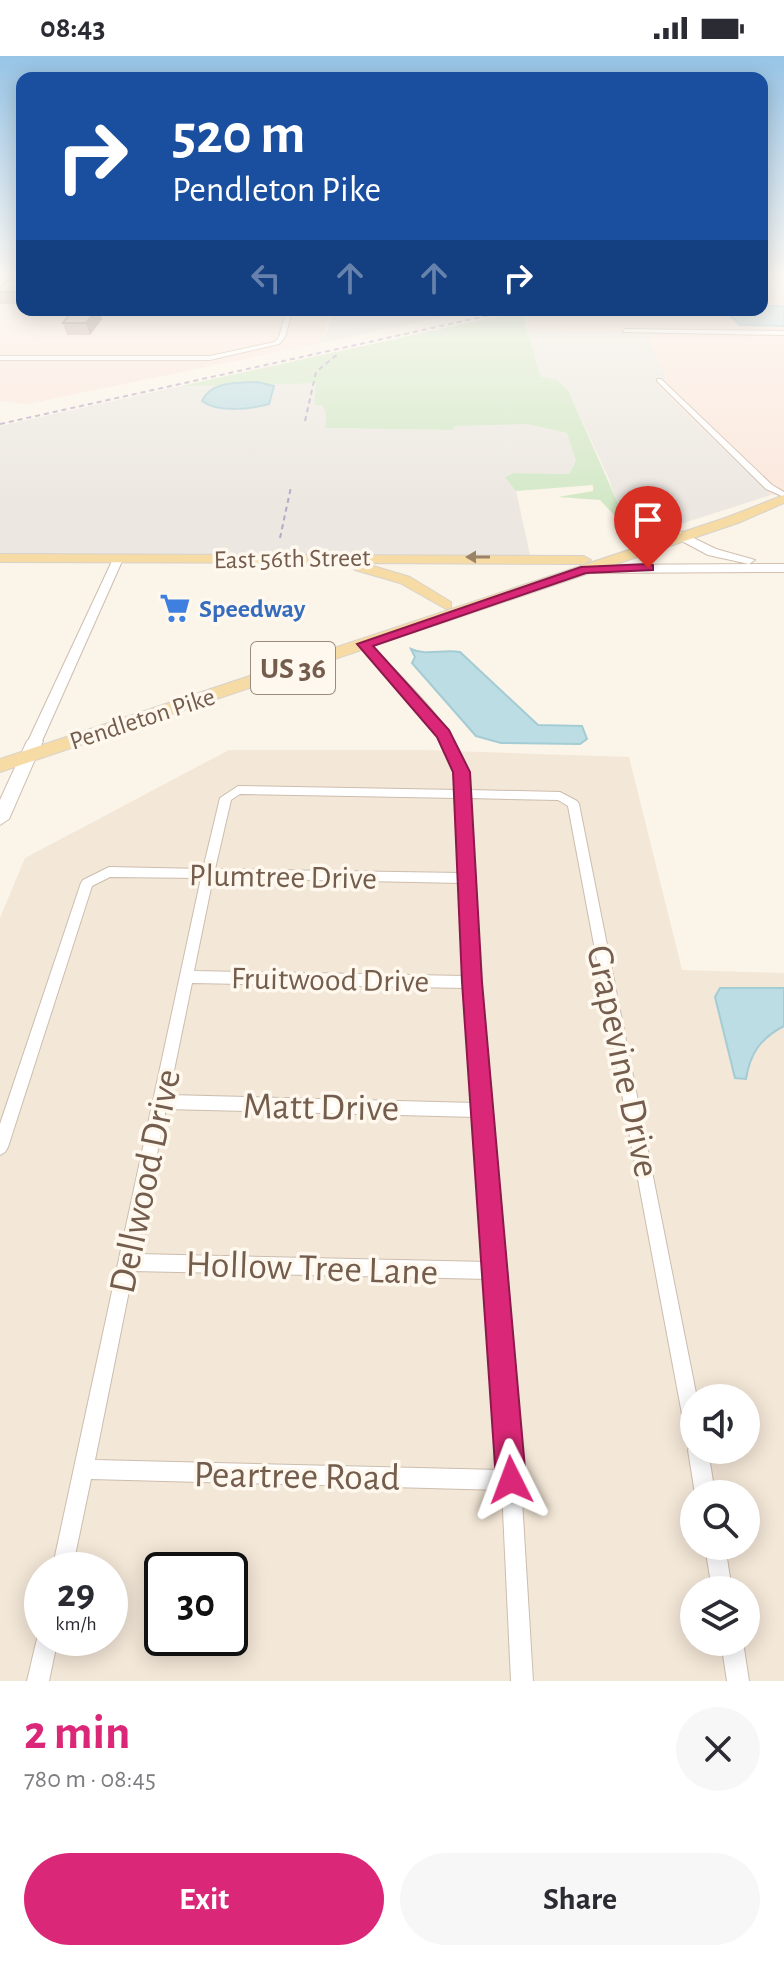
<!DOCTYPE html>
<html lang="en">
<head>
<meta charset="utf-8">
<style>
  body { margin:0; font-family:"Alegreya Sans",sans-serif; background:#f7f7f7; color:#2b2b33; height:100vh; display:flex; flex-direction:column; font-size:30px; white-space:nowrap }
  * { box-sizing:border-box; margin:0 }
  p { font-size:26px; color:#7c7c81 }
  .icon { flex:none; width:44px; height:44px; fill:none; stroke:currentColor; stroke-width:2; stroke-linecap:round; stroke-linejoin:round }
  .map { position:relative; height:1625px; overflow:hidden }
  .side { display:flex; flex-direction:column; background:#fff; flex:1 }
  .side>* { flex:none }
  .top-card { position:absolute; left:16px; top:16px; width:752px; height:244px; border-radius:16px; box-shadow:0 4px 20px #0003; background:#1a4fa0; color:#fff; overflow:hidden }
  .buttons { position:absolute; left:680px; top:1328px; display:grid; gap:16px }
  .buttons a { display:grid; place-items:center; width:80px; height:80px; border-radius:50%; background:#fff; box-shadow:0 4px 20px #0003; font-size:40px }
  .speed { position:absolute; left:24px; top:1496px; display:flex; gap:16px; font-size:40px; font-weight:700; text-align:center }
  .speed>* { display:grid; place-content:center; width:104px; height:104px; border-radius:50%; background:#fff; box-shadow:0 4px 20px #0003; line-height:1 }
  .speed small { font-size:20px; font-weight:400 }
  .speed .limit { border:4px solid #111; border-radius:12px; background:#fff; color:#111 }
  .pin { position:absolute; display:grid; place-items:center; width:68px; height:68px; color:#fff; margin:-82px -34px; border-radius:50% 50% 50% 0; rotate:-45deg; box-shadow:0 0 8px #0007 }
  .pin .icon { rotate:45deg }
  .me { position:absolute; width:88px; margin:-44px; rotate:357deg; stroke-linejoin:round; filter:drop-shadow(0 0 6px #0008) }
  .turn { display:flex; align-items:center; gap:28px; height:168px; padding:0 24px; font-size:36px }
  .turn .icon { width:104px; height:104px; stroke-width:2.5 }
  .turn b { display:block; font-size:56px; line-height:68px }
  .lanes { display:flex; align-items:center; height:76px; padding:0 24px; background:#0003; justify-content:center; gap:40px; direction:ltr }
  .lanes .off { opacity:.35 }
  .round { display:grid; place-items:center; flex:none; width:84px; height:84px; border-radius:42px; background:#f7f7f7 }
  .overview { display:flex; align-items:center; justify-content:space-between; height:136px; padding:0 24px }
  h1 { font-size:48px; font-weight:700; line-height:60px; color:#db2777 }
  .cta { display:flex; gap:16px; margin-top:auto; padding:16px 24px }
  .cta a { flex:1; height:92px; border-radius:48px; background:#db2777; color:#fff; font-size:32px; font-weight:700; line-height:92px; text-align:center }
  .cta a+a { background:#f7f7f7; color:#2b2b33 }
  .status { display:flex; justify-content:space-between; align-items:center; height:56px; padding:0 40px; background:#fff; direction:ltr }
  .status svg { height:22px; fill:currentColor }
  .map>svg:first-child { display:block }
  .residential { fill:#f3e7d7; fill-rule:evenodd }
  .commercial { fill:#fbe7dc }
  .industrial { fill:#ece7e1 }
  .green { fill:#d3e8c7 }
  .water { fill:#bddde4; stroke:#a4ccd5; stroke-width:2 }
  .lines { fill:none; stroke-linecap:round; stroke-linejoin:round }
  .minor-casing { stroke:#cdbdae; stroke-width:2 }
  .tertiary-casing { stroke:#cdbdae; stroke-width:2 }
  .secondary-casing { stroke:#d1bfaf; stroke-width:2 }
  .primary-casing { stroke:#d8d2cd; stroke-width:2 }
  .minor { fill:#fff; fill-rule:evenodd }
  .tertiary { fill:#fff; fill-rule:evenodd }
  .secondary { fill:#fff; fill-rule:evenodd }
  .primary { fill:#f6dba4; fill-rule:evenodd }
  .rail { stroke:#b8a6c5; stroke-width:2; stroke-dasharray:5 4; stroke-linecap:butt }
  .wall { fill:#ceb7a6 }
  .shaded-wall { fill:#a79587 }
  .building { fill:#efd5c1; stroke:#a79587; stroke-width:2 }
  .oneway { fill:#9b8367 }
  .route { fill:#db2777; stroke:#8e194d; stroke-width:2 }
  .labels { text-anchor:middle; stroke-width:7; stroke-linejoin:round; paint-order:stroke }
  .far-street-label { font-size:26px; fill:#745d4d; stroke:#fef8ee }
  .far-shop-label { font-size:26px; font-weight:bold; fill:#366cbe; stroke:#fef8ee; text-anchor:start }
  .shield { fill:#fef8ee; stroke:#9d8c7d; stroke-width:2 }
  .shield-label { font-size:30px; font-weight:bold; fill:#745d4d }
  .street-label { font-size:32px; fill:#745d4d; stroke:#fef8ee }
  .near-street-label { font-size:38px; fill:#745d4d; stroke:#fef8ee }
</style>
</head>
<body>
<div class="status"><b>08:43</b><svg viewBox="0 0 49 12"><path d="M0 12V9h3v3zM5 12V6h3v6zM10 12V3h3v9zM15 12V0h3v12zM26 1h20v11H26zM47 4h2v5h-2z"/></svg></div>
<div class="map">
<svg width="784" height="1625" viewBox="0 0 784 1625">
  <rect width="100%" height="100%" fill="#fbf4e8"/>
  <path class="residential" d="M 229,694 L 422,694 L 629,701 L 682,914 L 784,917 L 784,1625 L 0,1625 L 0,862 L 25,802 ZM 694,1342 L 746,1342 L 746,1394 L 694,1394 ZM 694,1438 L 746,1438 L 746,1490 L 694,1490 ZM 42,1514 L 110,1514 L 110,1582 L 42,1582 ZM 162,1514 L 230,1514 L 230,1582 L 162,1582 ZM 694,1534 L 746,1534 L 746,1586 L 694,1586 Z"/>
  <path class="commercial" d="M 0,221 L 22,221 L 22,254 L 330,254 L 322,287 L 27,348 L 0,345 Z
    M 762,221 L 784,221 L 784,436 L 771,439 L 656,328 L 665,322 L 645,277 L 528,274 L 525,257 L 537,254 L 762,254 Z"/>
  <path class="industrial" d="M 332,254 L 474,254 L 323,287 L 320,283 L 328,276 Z
    M 528,274 L 646,277 L 666,322 L 656,328 L 771,439 L 640,481 L 620,455 L 609,423 L 569,336 L 542,321 L 539,315 Z
    M 295,325 L 317,327 L 314,349 L 321,349 L 326,355 L 325,372 L 452,374 L 455,370 L 477,368 L 527,368 L 567,377 L 576,405 L 569,418 L 514,417 L 506,421 L 515,430 L 530,499 L 0,498 L 0,370 L 181,330 Z"/>
  <path class="green" d="M 522,255 L 539,315 L 542,321 L 557,324 L 569,336 L 623,459 L 613,458 L 600,444 L 558,441 L 593,435 L 593,429 L 516,435 L 505,421 L 514,417 L 569,418 L 576,405 L 567,377 L 527,368 L 455,370 L 453,374 L 325,372 L 326,355 L 321,349 L 314,349 L 316,327 L 181,330 Z"/>
  <path class="water" d="M 762,250 L 784,250 L 784,270 L 740,269 L 724,254 L 762,254 Z
    M 257,326 L 274,330 L 269,348 C 251,353 217,357 202,345 C 211,325 237,327 257,326 Z
    M 411,593 C 426,600 443,593 460,596 L 538,669 L 582,670 L 587,683 L 580,688 L 501,687 L 476,680 L 412,607 L 415,601 Z
    M 720,932 L 784,932 L 784,970 C 761,982 750,997 746,1023 L 735,1022 L 715,941 Z"/>
  <g class="lines">
    <g class="minor-casing">
      <path id="minor" d="M 22,254 L 292,254 L 292,255 L 285,281 L 279,288 L 210,304 L 0,304 L 0,300 L 210,300 L 275,286 L 279,281 L 286,257 L 25,256 Z
        M 625,273 L 784,275 L 784,279 L 623,276 Z
        M 657,323 L 661,323 L 772,429 L 784,436 L 784,441 L 766,433 L 657,325 Z
        M 364,585 L 367,586 C 405,626 466,676 469,734 L 560,736 L 577,745 L 579,748 L 697,1342 L 694,1342 L 694,1383 L 687,1381 L 685,1374 L 568,750 L 558,744 L 469,742 L 479,926 L 515,1329 L 533,1625 L 511,1625 L 502,1434 L 91,1423 L 72,1514 L 52,1514 L 201,822 L 110,821 L 92,830 L 8,1091 L 5,1096 L 0,1099 L 0,1068 L 81,827 L 83,824 L 109,811 L 203,813 L 220,742 L 238,730 L 458,734 C 456,677 397,629 361,590 L 359,588 ZM 240,738 L 458,742 L 461,817 L 215,813 L 231,744 ZM 213,822 L 462,827 L 465,920 L 194,915 ZM 192,927 L 466,932 L 475,1047 L 169,1039 ZM 166,1053 L 476,1061 L 487,1206 L 137,1198 ZM 133,1215 L 489,1223 L 501,1414 L 95,1404 Z
        M 694,1386 L 694,1394 L 708,1394 L 715,1438 L 695,1438 L 688,1394 L 691,1387 Z
        M 705,1490 L 725,1490 L 732,1534 L 712,1534 Z
        M 42,1573 L 42,1582 L 58,1582 L 49,1625 L 27,1625 L 39,1574 Z
        M 721,1586 L 743,1586 L 749,1625 L 727,1625 Z"/>
    </g>
    <g class="tertiary-casing">
      <path id="tertiary" d="M 118,500 L 123,503 L 42,685 L 40,688 L 30,688 L 28,685 L 113,503 Z"/>
    </g>
    <g class="secondary-casing">
      <path id="secondary" d="M 667,473 L 675,473 L 716,493 L 755,504 L 749,508 L 708,499 L 667,477 Z
        M 784,508 L 784,516 L 585,517 L 579,513 L 585,509 Z
        M 35,680 L 43,685 L 9,763 L 0,769 L 0,744 L 27,685 Z"/>
    </g>
    <g class="primary-casing">
      <path id="primary" d="M 784,439 L 784,447 L 738,467 L 0,716 L 0,703 L 728,461 Z
        M 0,498 L 584,500 L 591,504 L 584,508 L 363,507 L 410,521 L 451,546 L 451,552 L 446,553 L 400,527 L 355,514 L 353,511 L 358,507 L 0,506 Z"/>
    </g>
    <use href="#minor" class="minor"/>
    <use href="#tertiary" class="tertiary"/>
    <use href="#secondary" class="secondary"/>
    <use href="#primary" class="primary"/>
    <path class="rail" d="M 305,365 L 316,316 L 339,297
      M 0,368 L 513,254
      M 280,482 L 291,431"/>
  </g>
  <path class="wall" d="M 22,225 L 22,248 L 0,248 L 0,231 Z
    M 73,254 L 99,254 L 102,263 L 90,279 L 67,279 L 63,267 Z"/>
  <path class="shaded-wall" d="M 96,254 L 99,254 L 102,263 L 90,279 L 86,267 Z"/>
  <path class="building" d="M 6,225 L 22,225 L 22,236 L 0,236 L 0,231 Z
    M 73,254 L 96,254 L 86,267 L 63,267 Z"/>
  <defs><path id="oneway-solid" d="M-6-.8H1V-3.2L6.5 0L1 3.2V.8H-6Z" transform="scale(2)"/></defs>
  <use class="oneway" href="#oneway-solid" transform="translate(478 501) rotate(-180)"/>
  <linearGradient id="sky" x2="0" y2="1"><stop stop-color="#97c4e6"/><stop offset="0.49" stop-color="#fdfaf5"/><stop offset="1" stop-color="#fdfaf5" stop-opacity="0"/></linearGradient>
  <rect width="784" height="449" fill="url(#sky)"/>
  <path class="route" d="M 648,508 L 653,509 L 653,514 L 586,517 L 373,590 L 449,674 L 470,716 L 482,926 L 526,1424 L 521,1434 L 511,1439 L 500,1434 L 496,1424 L 462,926 L 453,716 L 437,681 L 357,588 L 581,511 Z"/>
  <defs>
    <g id="supermarket-bare" transform="scale(2.4)"><path d="M-6-5.5h2.5l.6 2H6L4.5 2H-2.5L-4.4-4H-6ZM-1.5 3.2a1.3 1.3 0 1 0 .1 0ZM3 3.2a1.3 1.3 0 1 0 .1 0Z" fill="#3f7fe0" stroke="#fef8ee" stroke-width="2.5" paint-order="stroke"/></g>
  </defs>
  <g fill-rule="evenodd">
    <use href="#supermarket-bare" x="175" y="552"/>
  </g>
  <g class="labels">
    <g class="far-street-label">
      <text transform="translate(292 502) rotate(-1)" y="9">East 56th Street</text>
      <text transform="translate(142 662) rotate(-18)" y="9">Pendleton Pike</text>
    </g>
    <g class="far-shop-label">
      <text x="199" y="561">Speedway</text>
    </g>
    <rect class="shield" x="251" y="586" width="84" height="52" rx="6"/>
    <g class="shield-label">
      <text x="293" y="622">US 36</text>
    </g>
    <g class="street-label">
      <text transform="translate(283 820) rotate(1)" y="11">Plumtree Drive</text>
      <text transform="translate(330 923) rotate(1)" y="11">Fruitwood Drive</text>
    </g>
    <g class="near-street-label">
      <text transform="translate(624 1005) rotate(78)" y="13">Grapevine Drive</text>
      <text transform="translate(321 1050) rotate(1)" y="13">Matt Drive</text>
      <text transform="translate(144 1125) rotate(-78)" y="13">Dellwood Drive</text>
      <text transform="translate(312 1211) rotate(2)" y="13">Hollow Tree Lane</text>
      <text transform="translate(297 1419) rotate(1)" y="13">Peartree Road</text>
    </g>
  </g>
</svg>
<div class="buttons">
<a><svg class="icon" aria-label="sound" viewBox="0 0 24 24"><path d="M4 9h4l5-4v14l-5-4H4zM17 9q2 3 0 6"/></svg></a>
<a><svg class="icon" aria-label="search" viewBox="0 0 24 24"><circle cx="10" cy="10" r="6"/><path d="M15 15l6 6"/></svg></a>
<a><svg class="icon" aria-label="layers" viewBox="0 0 24 24"><path d="M12 4l9 5-9 5-9-5zM3 14l9 5 9-5"/></svg></a>
</div>
<div class="speed"><div>29<small>km/h</small></div><div class="limit">30</div></div>
<div class="pin" style="left:648px;top:512px;background:#d93025"><svg class="icon" aria-label="arrive" viewBox="0 0 24 24"><path d="M6 21V4h12l-3 4 3 4H6"/></svg></div>
<svg class="me" style="left:511px;top:1424px" viewBox="-20 -20 40 40"><path d="M0-17L14 15 0 8-14 15z" fill="#db2777" stroke="#fff" stroke-width="4"/></svg>
<div class="top-card">
<div class="turn"><svg class="icon" aria-label="right" viewBox="0 0 24 24"><path d="M7 20v-9h11M14 6l5 5-5 5"/></svg><div><b>520 m</b>Pendleton Pike</div></div>
<div class="lanes"><svg class="icon off" aria-label="left" viewBox="0 0 24 24"><path d="M17 20v-9H6M10 6l-5 5 5 5"/></svg><svg class="icon off" aria-label="ahead" viewBox="0 0 24 24"><path d="M12 20V5M6 11l6-6 6 6"/></svg><svg class="icon off" aria-label="ahead" viewBox="0 0 24 24"><path d="M12 20V5M6 11l6-6 6 6"/></svg><svg class="icon" aria-label="right" viewBox="0 0 24 24"><path d="M7 20v-9h11M14 6l5 5-5 5"/></svg></div>
</div>
</div>
<section class="side">
<div class="overview"><div><h1>2 min</h1><p>780 m · 08:45</p></div><a class="round"><svg class="icon" aria-label="close" viewBox="0 0 24 24"><path d="M6 6l12 12M18 6L6 18"/></svg></a></div>
<div class="cta"><a>Exit</a><a>Share</a></div>
</section>
</body>
</html>
